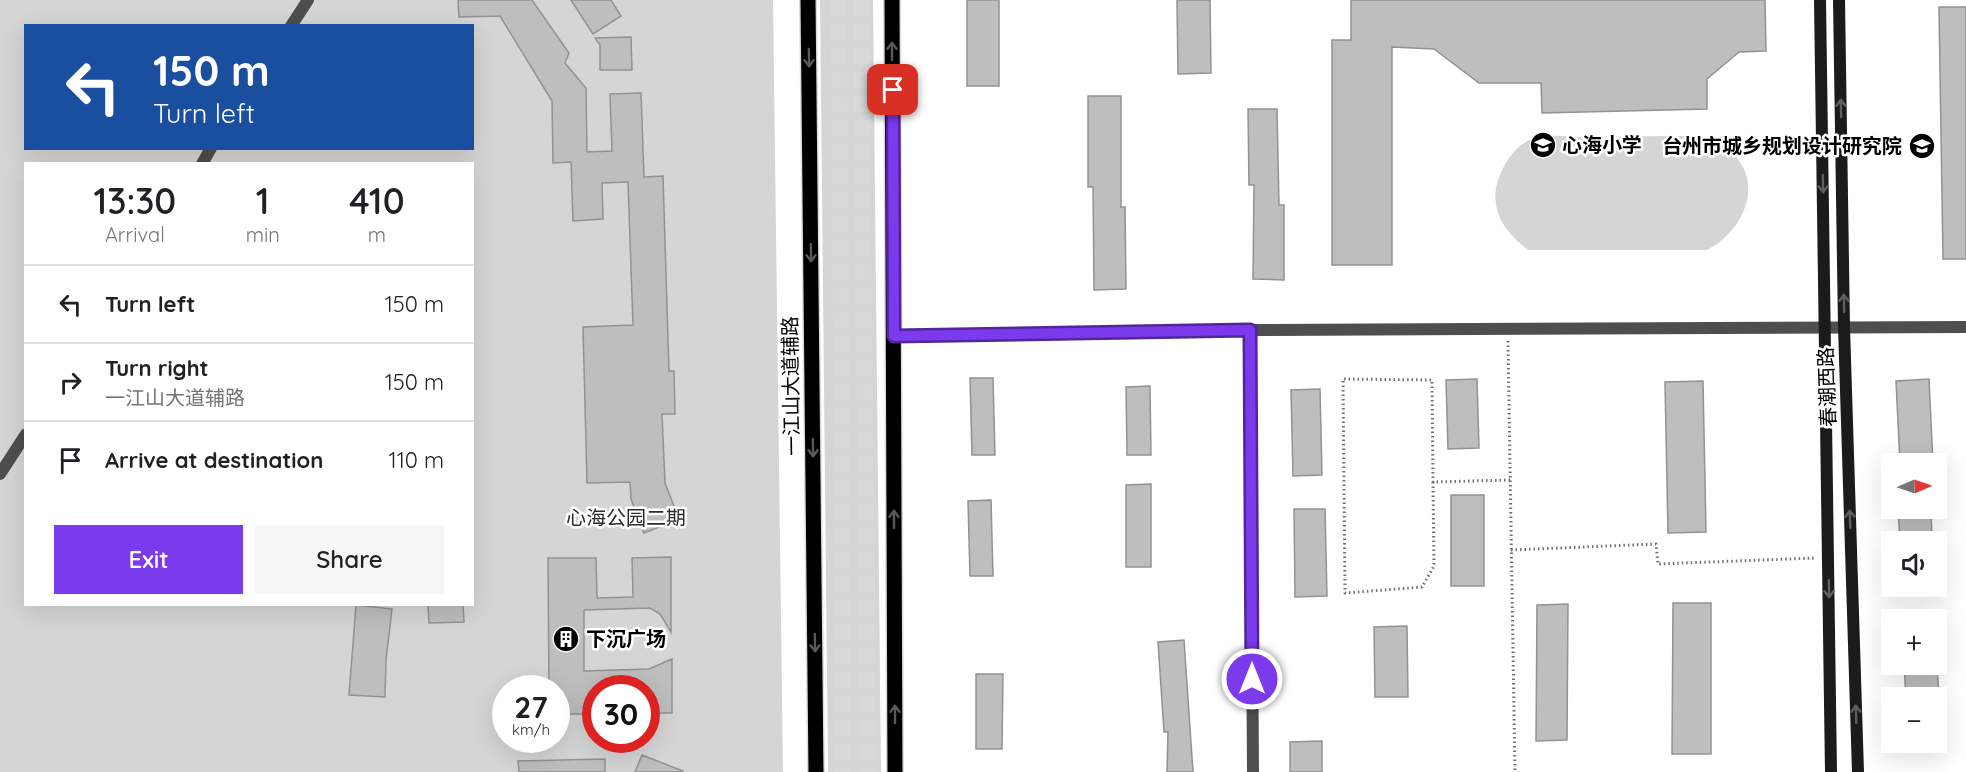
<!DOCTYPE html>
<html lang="en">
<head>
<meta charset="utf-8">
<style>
  body { margin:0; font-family:Quicksand,"Noto Sans SC",sans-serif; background:#f6f6f6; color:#202124; height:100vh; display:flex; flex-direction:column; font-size:22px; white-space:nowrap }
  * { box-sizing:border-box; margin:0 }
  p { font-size:20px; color:#757577 }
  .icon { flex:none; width:33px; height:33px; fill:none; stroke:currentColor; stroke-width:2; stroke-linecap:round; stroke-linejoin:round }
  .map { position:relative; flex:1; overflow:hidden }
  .panel { position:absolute; left:24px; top:162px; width:450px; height:444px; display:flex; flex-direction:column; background:#fff; border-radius:0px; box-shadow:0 6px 24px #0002 }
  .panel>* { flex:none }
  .hud { position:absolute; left:24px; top:24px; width:450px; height:126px; border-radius:0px; box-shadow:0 6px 24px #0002; background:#1a4fa0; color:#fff; overflow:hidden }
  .needle { width:39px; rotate:88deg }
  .fabs { position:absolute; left:1881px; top:453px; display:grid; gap:12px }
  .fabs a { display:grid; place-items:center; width:66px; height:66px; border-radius:0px; background:#fff; box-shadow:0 6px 24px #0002; font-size:30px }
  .speed { position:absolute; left:492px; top:675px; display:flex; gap:12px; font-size:30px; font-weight:700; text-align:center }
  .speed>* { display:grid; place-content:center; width:78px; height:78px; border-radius:50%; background:#fff; box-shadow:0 6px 24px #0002; line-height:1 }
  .speed small { font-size:15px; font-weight:400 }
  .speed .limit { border:9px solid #d22; background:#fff; color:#111 }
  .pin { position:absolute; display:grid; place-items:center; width:51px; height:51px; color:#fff; margin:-26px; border-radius:12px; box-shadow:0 3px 9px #0006 }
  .me { position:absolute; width:66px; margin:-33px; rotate:0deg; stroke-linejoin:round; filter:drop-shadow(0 0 4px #0008) }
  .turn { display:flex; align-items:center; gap:21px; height:126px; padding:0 30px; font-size:27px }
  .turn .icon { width:78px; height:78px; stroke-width:2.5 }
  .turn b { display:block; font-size:42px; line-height:51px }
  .eta { display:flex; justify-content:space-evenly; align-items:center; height:102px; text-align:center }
  .eta b { font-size:36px; font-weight:600; line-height:42px }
  .cta { display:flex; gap:12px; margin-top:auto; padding:12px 30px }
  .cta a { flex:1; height:69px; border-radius:0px; background:#7c3aed; color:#fff; font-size:24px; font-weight:600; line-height:69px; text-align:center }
  .cta a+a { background:#f6f6f6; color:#202124 }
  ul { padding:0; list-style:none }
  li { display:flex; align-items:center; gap:18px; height:78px; padding:0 30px; border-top:2px solid #e0e0e0 }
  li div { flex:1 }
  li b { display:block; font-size:22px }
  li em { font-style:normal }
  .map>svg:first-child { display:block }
  .green { fill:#d5d5d5; fill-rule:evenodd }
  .building { fill:#bebebe; stroke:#929292; stroke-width:1.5 }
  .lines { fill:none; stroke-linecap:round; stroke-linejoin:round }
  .trunk-tunnel { stroke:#d9d9d9; stroke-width:16; stroke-dasharray:16 8; stroke-linecap:butt }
  .primary-casing { stroke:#dbdbdb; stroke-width:18 }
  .path { stroke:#707070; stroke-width:3; stroke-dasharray:1.5 3; stroke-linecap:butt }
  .minor { stroke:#4e4e4e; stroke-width:12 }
  .secondary { stroke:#1b1b1b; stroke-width:12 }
  .primary { stroke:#000; stroke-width:15 }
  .oneway { stroke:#595959 }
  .oneway2 { stroke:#5f5f5f }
  .route-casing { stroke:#51269a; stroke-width:15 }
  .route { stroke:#7c3aed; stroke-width:10 }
  .labels { text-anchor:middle; stroke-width:5; stroke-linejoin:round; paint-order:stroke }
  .poi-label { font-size:20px; font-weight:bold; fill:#000; stroke:#fff; text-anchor:start }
  .street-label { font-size:20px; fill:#000; stroke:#fff }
  .park-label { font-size:20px; fill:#2c2c2c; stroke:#fff }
</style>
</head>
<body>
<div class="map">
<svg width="1966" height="772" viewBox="0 0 1966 772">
  <rect width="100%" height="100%" fill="#fff"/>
  <path class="green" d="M 0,0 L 773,0 L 783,772 L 0,772 ZM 26,26 L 472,26 L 472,148 L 26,148 ZM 26,164 L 472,164 L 472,604 L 26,604 ZM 506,688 L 556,688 L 556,740 L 506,740 ZM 596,688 L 646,688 L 646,740 L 596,740 Z
    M 820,0 L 873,0 L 881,772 L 828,772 Z
    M 1703,136 C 1711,140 1722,144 1728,149 C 1767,181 1744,231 1707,250 L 1528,250 C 1507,234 1492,215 1496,188 C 1500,168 1516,141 1538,137 C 1553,134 1573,137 1588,137 C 1627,136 1665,136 1703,136 Z"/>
  <path class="building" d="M 458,0 L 532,0 L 569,53 L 565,63 L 586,88 L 587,152 L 612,151 L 610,94 L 641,93 L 644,177 L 663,176 L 669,371 L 674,371 L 675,414 L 662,414 L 665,483 L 679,519 L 644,533 L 631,499 L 630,482 L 587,483 L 583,327 L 633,325 L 628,182 L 602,183 L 603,219 L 573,221 L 571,162 L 553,163 L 552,101 L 500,16 L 459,17 Z
    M 571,0 L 611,0 L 621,16 L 593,34 Z
    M 967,0 L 999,0 L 999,86 L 967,86 Z
    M 1177,0 L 1210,0 L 1211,73 L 1178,74 Z
    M 1351,0 L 1765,0 L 1766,51 L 1739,52 L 1707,79 L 1707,109 L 1542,113 L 1541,83 L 1479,83 L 1434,49 L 1392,47 L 1392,265 L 1332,265 L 1332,40 L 1351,40 Z
    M 1939,7 L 1966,7 L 1966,259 L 1943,259 Z
    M 631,37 L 632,70 L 600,70 L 600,45 L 595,38 Z
    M 1088,96 L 1121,96 L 1121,207 L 1125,207 L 1126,289 L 1094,290 L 1093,187 L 1088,187 Z
    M 1248,109 L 1277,109 L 1279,205 L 1284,205 L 1284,280 L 1253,279 L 1254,185 L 1249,185 Z
    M 970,378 L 993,378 L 995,455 L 972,455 Z
    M 1477,379 L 1479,448 L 1448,449 L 1446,380 Z
    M 1929,379 L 1933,464 L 1900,464 L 1896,381 Z
    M 1703,381 L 1706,532 L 1668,533 L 1665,382 Z
    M 1150,386 L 1151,455 L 1127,455 L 1126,387 Z
    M 1320,389 L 1322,475 L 1293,476 L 1291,390 Z
    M 1151,484 L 1151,567 L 1126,567 L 1126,485 Z
    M 1451,495 L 1484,495 L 1484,586 L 1451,586 Z
    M 991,500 L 993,576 L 970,576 L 968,501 Z
    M 1898,508 L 1931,508 L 1932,542 L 1900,542 Z
    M 1294,509 L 1325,509 L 1327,596 L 1295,597 Z
    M 671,557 L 671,632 L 660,614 L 650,608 L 584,610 L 584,671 L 649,669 L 672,659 L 672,713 L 646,713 L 646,688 L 596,688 L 596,714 L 556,714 L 556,688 L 549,688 L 548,558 L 596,558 L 597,598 L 633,597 L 632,558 Z
    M 1673,603 L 1711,603 L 1711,754 L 1672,754 Z
    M 428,604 L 463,604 L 464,622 L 429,623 Z
    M 1568,604 L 1567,740 L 1536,741 L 1537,605 Z
    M 356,605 L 392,609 L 386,660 L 385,697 L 349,695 Z
    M 1407,626 L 1408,697 L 1375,697 L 1374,627 Z
    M 1184,640 L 1193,772 L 1167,772 L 1168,732 L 1164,732 L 1158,642 Z
    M 1904,664 L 1937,664 L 1939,698 L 1906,698 Z
    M 976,674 L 1003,674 L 1002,749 L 976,749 Z
    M 1322,741 L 1322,772 L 1290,772 L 1290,742 Z
    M 642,755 L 683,771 L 683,772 L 635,772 Z
    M 605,759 L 605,772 L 519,772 L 518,761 Z"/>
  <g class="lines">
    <path class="trunk-tunnel" d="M 839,0 L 843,772
      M 861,0 L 868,772"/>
    <g class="primary-casing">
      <path id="primary" d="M 808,0 L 816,772
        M 892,0 L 895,772"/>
    </g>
    <path class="path" d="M 1508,341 L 1515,772
      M 1433,482 L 1434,566 L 1422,587 L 1345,593 L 1343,379 L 1432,380 L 1433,482 L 1510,480
      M 1511,550 L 1656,544 L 1658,564 L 1815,558"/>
    <path class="minor" d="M 291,26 L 308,0
      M 202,164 L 211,148
      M 1250,330 L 1253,772
      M 893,336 L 1250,330 L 1966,327
      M 0,474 L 26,434"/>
    <path class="secondary" d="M 1820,0 L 1831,772
      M 1839,0 L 1844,327 L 1858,772"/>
    <use href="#primary" class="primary"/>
  </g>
  <defs><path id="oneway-shaft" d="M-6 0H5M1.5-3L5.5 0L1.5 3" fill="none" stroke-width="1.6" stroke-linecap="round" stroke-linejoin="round" transform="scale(1.5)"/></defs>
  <g class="oneway">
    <use href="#oneway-shaft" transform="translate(892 51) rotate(-90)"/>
    <use href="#oneway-shaft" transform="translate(809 58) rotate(89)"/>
    <use href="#oneway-shaft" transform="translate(811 253) rotate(89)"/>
    <use href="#oneway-shaft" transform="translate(813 448) rotate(89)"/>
    <use href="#oneway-shaft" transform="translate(894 519) rotate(-90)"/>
    <use href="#oneway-shaft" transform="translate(815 643) rotate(89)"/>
    <use href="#oneway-shaft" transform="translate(895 714) rotate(-90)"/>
  </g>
  <g class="oneway2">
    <use href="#oneway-shaft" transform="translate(1841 108) rotate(-91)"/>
    <use href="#oneway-shaft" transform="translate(1823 184) rotate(89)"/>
    <use href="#oneway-shaft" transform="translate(1844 303) rotate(-91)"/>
    <use href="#oneway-shaft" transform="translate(1850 519) rotate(-92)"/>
    <use href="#oneway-shaft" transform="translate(1829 589) rotate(89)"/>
    <use href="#oneway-shaft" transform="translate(1856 714) rotate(-92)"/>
  </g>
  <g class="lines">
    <g class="route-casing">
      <path id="route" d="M 893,90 L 894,336 L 1250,330 L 1252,679"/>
    </g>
    <use href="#route" class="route"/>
  </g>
  <defs>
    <g id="school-disc" transform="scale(1.35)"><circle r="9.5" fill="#000" stroke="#fff"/><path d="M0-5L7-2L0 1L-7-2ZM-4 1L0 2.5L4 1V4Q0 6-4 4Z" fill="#fff"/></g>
    <g id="building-disc" transform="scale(1.35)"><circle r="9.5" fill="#000" stroke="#fff"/><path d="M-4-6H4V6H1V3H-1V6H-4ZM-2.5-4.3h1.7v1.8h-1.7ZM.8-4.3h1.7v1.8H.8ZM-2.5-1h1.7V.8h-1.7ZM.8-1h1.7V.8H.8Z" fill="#fff"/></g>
  </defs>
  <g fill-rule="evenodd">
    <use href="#school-disc" x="1543" y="145"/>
    <use href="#school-disc" x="1922" y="146"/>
    <use href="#building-disc" x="566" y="639"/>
  </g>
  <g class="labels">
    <g class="poi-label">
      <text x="1562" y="152">心海小学</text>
      <text x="1902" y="153" text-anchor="end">台州市城乡规划设计研究院</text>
      <text x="586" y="646">下沉广场</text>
    </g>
    <g class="street-label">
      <text transform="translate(791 386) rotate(-91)" y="7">一江山大道辅路</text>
      <text transform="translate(1827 387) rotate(-92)" y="7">春潮西路</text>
    </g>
    <g class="park-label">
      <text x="626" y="525">心海公园二期</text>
    </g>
  </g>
</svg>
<div class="fabs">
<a><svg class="needle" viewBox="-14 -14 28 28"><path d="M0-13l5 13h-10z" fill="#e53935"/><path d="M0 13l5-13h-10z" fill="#757577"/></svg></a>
<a><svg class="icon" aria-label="sound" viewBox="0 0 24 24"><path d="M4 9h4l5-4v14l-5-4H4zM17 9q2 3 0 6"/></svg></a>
<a>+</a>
<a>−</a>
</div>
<div class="speed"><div>27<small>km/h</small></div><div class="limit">30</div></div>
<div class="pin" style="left:893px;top:90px;background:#d93025"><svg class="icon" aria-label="arrive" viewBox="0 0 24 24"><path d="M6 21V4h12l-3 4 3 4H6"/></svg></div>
<svg class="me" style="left:1252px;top:679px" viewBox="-20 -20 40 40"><circle r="17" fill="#7c3aed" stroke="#fff" stroke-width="3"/><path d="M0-11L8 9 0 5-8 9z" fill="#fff"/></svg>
<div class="hud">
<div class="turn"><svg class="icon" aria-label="left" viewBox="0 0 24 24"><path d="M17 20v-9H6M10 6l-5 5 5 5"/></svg><div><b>150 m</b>Turn left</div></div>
</div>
<section class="panel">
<div class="eta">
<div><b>13:30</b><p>Arrival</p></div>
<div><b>1</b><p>min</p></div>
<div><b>410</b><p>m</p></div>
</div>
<ul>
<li><svg class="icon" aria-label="left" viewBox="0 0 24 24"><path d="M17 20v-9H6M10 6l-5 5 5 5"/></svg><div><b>Turn left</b></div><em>150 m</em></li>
<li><svg class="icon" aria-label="right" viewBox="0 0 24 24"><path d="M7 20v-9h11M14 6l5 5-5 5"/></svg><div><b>Turn right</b><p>一江山大道辅路</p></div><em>150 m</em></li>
<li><svg class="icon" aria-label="arrive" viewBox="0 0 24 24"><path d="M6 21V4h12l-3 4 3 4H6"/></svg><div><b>Arrive at destination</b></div><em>110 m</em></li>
</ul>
<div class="cta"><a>Exit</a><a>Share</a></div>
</section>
</div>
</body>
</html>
